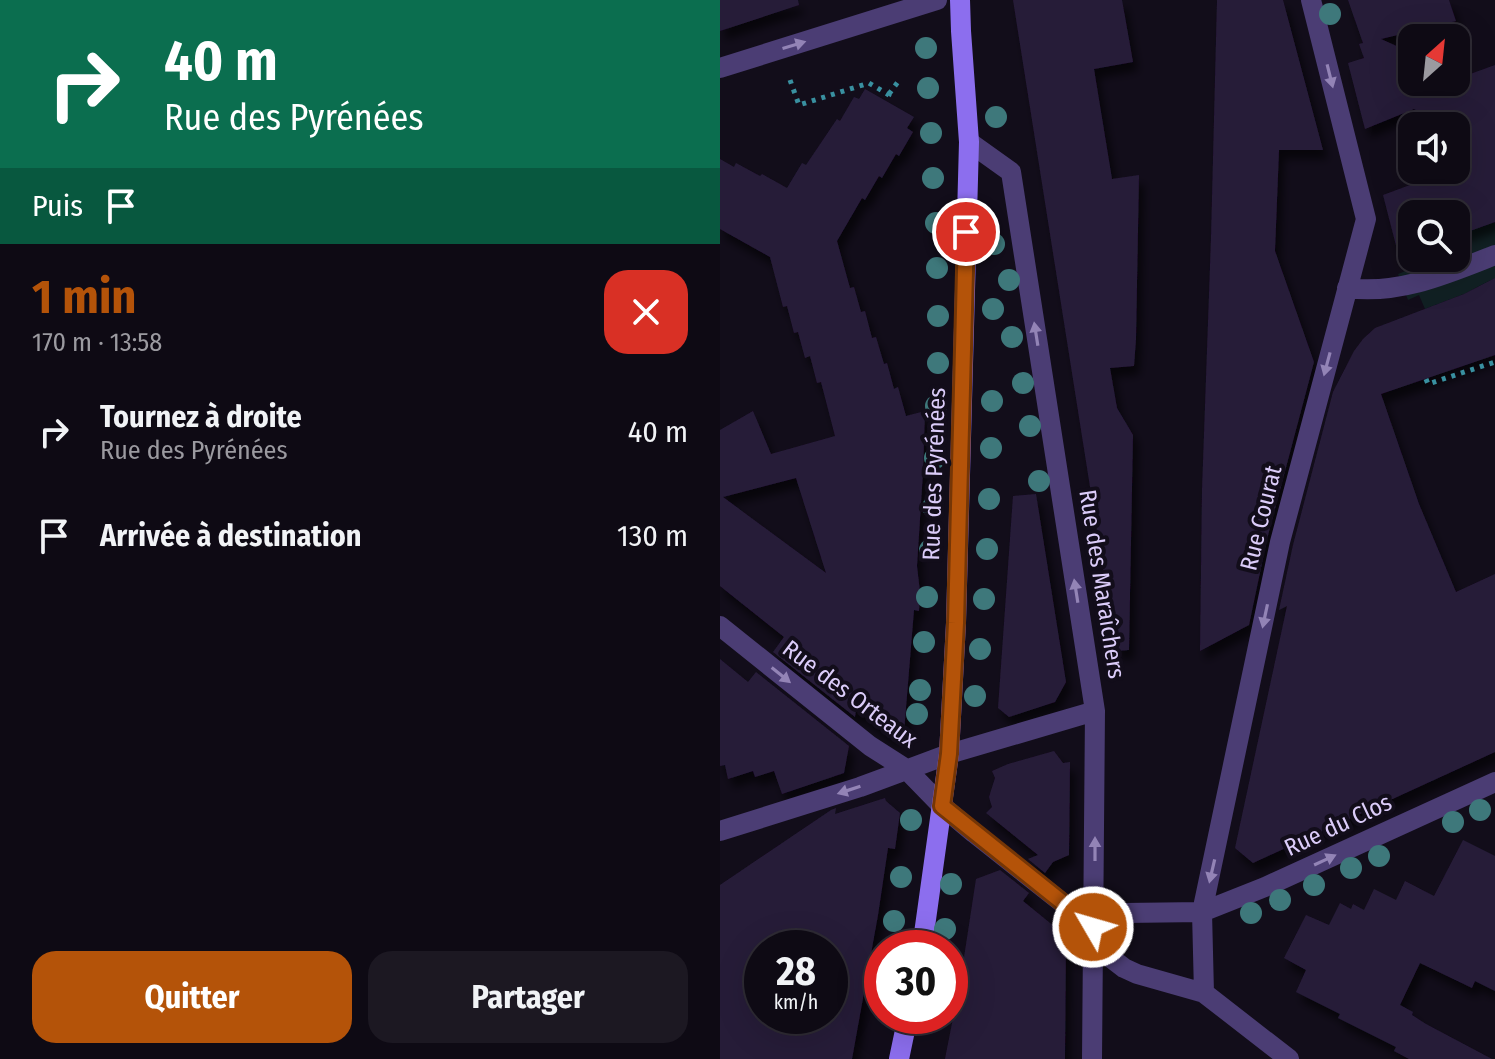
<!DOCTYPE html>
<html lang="fr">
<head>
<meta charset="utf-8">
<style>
  body { margin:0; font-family:"Fira Sans Condensed",sans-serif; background:#1c1822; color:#f1f3f6; height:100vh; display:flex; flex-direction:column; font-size:30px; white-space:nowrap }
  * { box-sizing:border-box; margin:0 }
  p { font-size:26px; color:#9b9aa0 }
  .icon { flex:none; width:44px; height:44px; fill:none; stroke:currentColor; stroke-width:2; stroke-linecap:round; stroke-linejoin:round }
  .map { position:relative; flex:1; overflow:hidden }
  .details { display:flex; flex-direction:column; background:#0e0a14; width:720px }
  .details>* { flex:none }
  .top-card { background:#0b6e4f; color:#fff; overflow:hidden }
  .needle { width:52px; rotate:27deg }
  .buttons { position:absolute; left:678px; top:24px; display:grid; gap:16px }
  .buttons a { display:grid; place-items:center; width:72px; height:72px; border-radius:16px; background:#0e0a14; box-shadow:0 8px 32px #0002,0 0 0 2px #2e2b34; font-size:40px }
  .speed { position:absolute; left:24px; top:930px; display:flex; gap:16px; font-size:40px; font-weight:700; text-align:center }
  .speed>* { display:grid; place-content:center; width:104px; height:104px; border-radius:50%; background:#0e0a14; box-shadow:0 8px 32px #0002,0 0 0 2px #2e2b34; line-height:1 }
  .speed small { font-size:20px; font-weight:400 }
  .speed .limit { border:12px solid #d22; background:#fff; color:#111 }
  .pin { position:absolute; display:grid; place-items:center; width:68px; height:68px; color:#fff; margin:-34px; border:4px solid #fff; border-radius:50%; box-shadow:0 2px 8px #0007 }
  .me { position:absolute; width:88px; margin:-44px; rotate:308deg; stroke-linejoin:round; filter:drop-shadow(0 0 6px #0008) }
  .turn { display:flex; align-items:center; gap:28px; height:168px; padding:0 32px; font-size:36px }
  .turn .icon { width:104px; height:104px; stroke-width:2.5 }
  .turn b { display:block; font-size:56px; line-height:68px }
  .then { display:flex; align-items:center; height:76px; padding:0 32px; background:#0003; gap:16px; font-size:30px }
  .round { display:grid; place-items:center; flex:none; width:84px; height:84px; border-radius:24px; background:#1c1822 }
  .head { display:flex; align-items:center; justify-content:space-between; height:136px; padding:0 32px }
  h1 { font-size:48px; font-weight:700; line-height:60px; color:#b45309 }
  .primary-button { display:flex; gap:16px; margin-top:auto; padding:16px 32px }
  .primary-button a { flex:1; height:92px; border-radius:24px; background:#b45309; color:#fff; font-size:32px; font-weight:700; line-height:92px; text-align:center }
  .primary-button a+a { background:#1c1822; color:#f1f3f6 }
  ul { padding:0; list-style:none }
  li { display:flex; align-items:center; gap:24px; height:104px; padding:0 32px }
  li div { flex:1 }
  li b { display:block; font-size:30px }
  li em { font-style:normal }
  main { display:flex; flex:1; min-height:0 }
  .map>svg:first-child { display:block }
  .green { fill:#112023 }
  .building { fill:#271b39; fill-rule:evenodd; filter:url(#shadow) }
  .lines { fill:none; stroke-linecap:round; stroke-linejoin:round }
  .path { stroke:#3990a0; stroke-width:5; stroke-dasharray:4 6; stroke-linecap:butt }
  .street { stroke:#4b3d74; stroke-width:20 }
  .secondary { stroke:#8c6eee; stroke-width:20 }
  .tree { fill:#3e787b }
  .oneway { fill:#9384b6 }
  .route-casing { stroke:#753606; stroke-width:20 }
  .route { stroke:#b45309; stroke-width:14 }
  .labels { text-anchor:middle; stroke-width:8; stroke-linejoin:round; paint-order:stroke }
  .street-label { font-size:24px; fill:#dbccf9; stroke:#120d1a }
</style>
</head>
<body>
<main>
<section class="details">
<div class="top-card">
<div class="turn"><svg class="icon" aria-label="right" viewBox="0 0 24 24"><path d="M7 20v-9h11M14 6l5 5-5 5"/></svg><div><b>40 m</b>Rue des Pyrénées</div></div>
<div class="then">Puis<svg class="icon" aria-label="arrive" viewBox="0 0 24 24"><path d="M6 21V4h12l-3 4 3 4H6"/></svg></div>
</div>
<div class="head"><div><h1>1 min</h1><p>170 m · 13:58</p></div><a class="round" style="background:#d93025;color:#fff"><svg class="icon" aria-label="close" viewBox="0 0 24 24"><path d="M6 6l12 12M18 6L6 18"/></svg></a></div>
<ul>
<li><svg class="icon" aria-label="right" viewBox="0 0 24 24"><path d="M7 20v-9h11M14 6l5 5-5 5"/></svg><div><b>Tournez à droite</b><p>Rue des Pyrénées</p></div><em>40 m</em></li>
<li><svg class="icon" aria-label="arrive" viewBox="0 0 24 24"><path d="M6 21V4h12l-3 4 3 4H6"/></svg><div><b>Arrivée à destination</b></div><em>130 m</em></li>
</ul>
<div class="primary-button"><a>Quitter</a><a>Partager</a></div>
</section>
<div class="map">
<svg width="775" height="1059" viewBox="0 0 775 1059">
  <defs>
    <filter id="shadow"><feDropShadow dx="5" dy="9" stdDeviation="4" flood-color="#0009"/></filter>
  </defs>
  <rect width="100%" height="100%" fill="#120d1a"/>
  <path class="green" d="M 775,222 L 775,278 L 744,294 L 705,309 L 699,295 L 688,300 L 678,274 L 688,270 L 683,255 L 692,252 L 692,258 L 736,258 L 736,241 L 750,236 L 748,231 Z"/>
  <path class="building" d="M 0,0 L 78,0 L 79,5 L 0,31 Z
    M 293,0 L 402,0 L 413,62 L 374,69 L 392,179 L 419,175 L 416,339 L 414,366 L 390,368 L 397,408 L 413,435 L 409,650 L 396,651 Z
    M 497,0 L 563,0 L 603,150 L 559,150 L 555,251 L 594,362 L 547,539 L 529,625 L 480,651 L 482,490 L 491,238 Z
    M 628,0 L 729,0 L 736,21 L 661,39 L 692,53 L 692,82 L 736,82 L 736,74 L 742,77 L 775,65 L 775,222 L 736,236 L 736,214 L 692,214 L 692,252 L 679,257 L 663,195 L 717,175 L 720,170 L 736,170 L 736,126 L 722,126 L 721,123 L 694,109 L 645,129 L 628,63 L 644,58 L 639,44 L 643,43 Z
    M 145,89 L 194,117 L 187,128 L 193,132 L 179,156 L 176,154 L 162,178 L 159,176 L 145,200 L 142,198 L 117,241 L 130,288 L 134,287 L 141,312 L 145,311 L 152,338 L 156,337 L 164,364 L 167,363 L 174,389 L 178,387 L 186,416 L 205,411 L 203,472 L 197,566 L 200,592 L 199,611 L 194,610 L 184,732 L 171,737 L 136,710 L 135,717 L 53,652 L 64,637 L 0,586 L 0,430 L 33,411 L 51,454 L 115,436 L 101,382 L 97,383 L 90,356 L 85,358 L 78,332 L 74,333 L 67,306 L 63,307 L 50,257 L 0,229 L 0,159 L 14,167 L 16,163 L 40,176 L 42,174 L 67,188 L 82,163 L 86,165 L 117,119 L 120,121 L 134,97 L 139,99 ZM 76,478 L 106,573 L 3,497 Z
    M 775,278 L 775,355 L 661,394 L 699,504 L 736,592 L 775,574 L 775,752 L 533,863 L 515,848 L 567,606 L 559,610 L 573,545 L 613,392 L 634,351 L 643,339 L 655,328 L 744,294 Z
    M 316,494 L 346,682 L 335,702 L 289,717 L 278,708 L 293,496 Z
    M 0,659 L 28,682 L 36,672 L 129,746 L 124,773 L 62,794 L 54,771 L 35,777 L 33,771 L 8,779 L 5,765 L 0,766 Z
    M 334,751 L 343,763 L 350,762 L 349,855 L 333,862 L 325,873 L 308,859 L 318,855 L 266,813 L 272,807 L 269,797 L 275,778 L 272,771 L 288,764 Z
    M 165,798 L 166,801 L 180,813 L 175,849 L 168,848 L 158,915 L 132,1059 L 0,1059 L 0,885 L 111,810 L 116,808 L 115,814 ZM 42,948 L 110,948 L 110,1016 L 42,1016 Z
    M 743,840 L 775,856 L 775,991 L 755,981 L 752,988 L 700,963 L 680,1005 L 693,1012 L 692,1015 L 706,1024 L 772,1059 L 689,1059 L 674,1051 L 676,1047 L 618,1018 L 620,1014 L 576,992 L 586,970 L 564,958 L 586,915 L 609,925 L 620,903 L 631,909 L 633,904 L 644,910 L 654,889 L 676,900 L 685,881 L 714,896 Z
    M 280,870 L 309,893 L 303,901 L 346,936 L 345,1059 L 225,1059 L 241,977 L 256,879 Z"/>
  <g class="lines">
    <path class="path" d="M 70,80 L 79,105 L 149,83 L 169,95 L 165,100
      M 169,94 L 180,79
      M 706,379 L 708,384 L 775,362"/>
    <path class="street" d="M 0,68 L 217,0
      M 249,142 L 291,172 L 375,711 L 372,1059
      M 627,288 C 679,295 727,274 775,255
      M 0,626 L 150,746 L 186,769 L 222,806 L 254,833 L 373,927 L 391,958 L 404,968 L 417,974 L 484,993 L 569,1059
      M 0,831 L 140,787 L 229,754 L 375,711
      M 373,927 L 391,915 L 404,913 L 482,912 L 545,887 L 775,782
      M 484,993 L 482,912 L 560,542 L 646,219 L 591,0"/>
    <path class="secondary" d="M 202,948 L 229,754 L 236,623 L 249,142 L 241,31 L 240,0
      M 179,1059 L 188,1016"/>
  </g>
  <g class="tree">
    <circle cx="610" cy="14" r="11"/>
    <circle cx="206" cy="48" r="11"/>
    <circle cx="208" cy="88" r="11"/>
    <circle cx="276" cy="117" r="11"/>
    <circle cx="211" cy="133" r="11"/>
    <circle cx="213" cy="178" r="11"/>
    <circle cx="216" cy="223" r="11"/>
    <circle cx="274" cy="244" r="11"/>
    <circle cx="217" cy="268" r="11"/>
    <circle cx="289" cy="280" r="11"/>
    <circle cx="273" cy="309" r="11"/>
    <circle cx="218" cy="316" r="11"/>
    <circle cx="292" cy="337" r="11"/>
    <circle cx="218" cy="363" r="11"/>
    <circle cx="303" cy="383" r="11"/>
    <circle cx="272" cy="401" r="11"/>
    <circle cx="216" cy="406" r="11"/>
    <circle cx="310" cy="426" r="11"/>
    <circle cx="271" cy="448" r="11"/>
    <circle cx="215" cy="458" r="11"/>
    <circle cx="319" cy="481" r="11"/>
    <circle cx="269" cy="499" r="11"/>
    <circle cx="213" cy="507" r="11"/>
    <circle cx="267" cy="549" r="11"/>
    <circle cx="210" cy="550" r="11"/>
    <circle cx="207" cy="597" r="11"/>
    <circle cx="264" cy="599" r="11"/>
    <circle cx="204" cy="642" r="11"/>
    <circle cx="260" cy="649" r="11"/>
    <circle cx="200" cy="690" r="11"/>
    <circle cx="255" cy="696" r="11"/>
    <circle cx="197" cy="714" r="11"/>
    <circle cx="760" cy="810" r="11"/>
    <circle cx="191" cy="820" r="11"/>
    <circle cx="733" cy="822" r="11"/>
    <circle cx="659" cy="856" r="11"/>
    <circle cx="631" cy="868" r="11"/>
    <circle cx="181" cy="877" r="11"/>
    <circle cx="231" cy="884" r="11"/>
    <circle cx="594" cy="885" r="11"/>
    <circle cx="560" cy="900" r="11"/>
    <circle cx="531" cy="913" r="11"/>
    <circle cx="174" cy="921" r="11"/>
    <circle cx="225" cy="929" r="11"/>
  </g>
  <defs><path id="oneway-solid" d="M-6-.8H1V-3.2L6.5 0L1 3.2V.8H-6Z" transform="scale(2)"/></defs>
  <g class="oneway">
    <use href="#oneway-solid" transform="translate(74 45) rotate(-17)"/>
    <use href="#oneway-solid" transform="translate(610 76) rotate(76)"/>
    <use href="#oneway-solid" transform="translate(316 334) rotate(-99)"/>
    <use href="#oneway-solid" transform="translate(607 364) rotate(105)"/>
    <use href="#oneway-solid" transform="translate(356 591) rotate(-99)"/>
    <use href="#oneway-solid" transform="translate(545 616) rotate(102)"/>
    <use href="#oneway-solid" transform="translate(61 675) rotate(39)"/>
    <use href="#oneway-solid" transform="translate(129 790) rotate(162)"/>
    <use href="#oneway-solid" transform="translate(375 849) rotate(-90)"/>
    <use href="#oneway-solid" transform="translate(605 860) rotate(-25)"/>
    <use href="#oneway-solid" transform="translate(492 871) rotate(103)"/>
  </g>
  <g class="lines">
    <g class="route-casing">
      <path id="route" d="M 246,232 L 236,623 L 229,754 L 222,806 L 373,927"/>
    </g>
    <use href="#route" class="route"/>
  </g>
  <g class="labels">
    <g class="street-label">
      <text transform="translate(214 474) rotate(-88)" y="8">Rue des Pyrénées</text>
      <text transform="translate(541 518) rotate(-76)" y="8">Rue Courat</text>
      <text transform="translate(382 584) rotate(81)" y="8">Rue des Maraîchers</text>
      <text transform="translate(130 694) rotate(37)" y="8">Rue des Orteaux</text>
      <text transform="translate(618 825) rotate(-25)" y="8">Rue du Clos</text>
    </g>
  </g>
</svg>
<div class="buttons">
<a><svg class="needle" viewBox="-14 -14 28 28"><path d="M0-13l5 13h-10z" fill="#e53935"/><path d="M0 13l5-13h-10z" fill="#9b9aa0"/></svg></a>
<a><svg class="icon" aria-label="sound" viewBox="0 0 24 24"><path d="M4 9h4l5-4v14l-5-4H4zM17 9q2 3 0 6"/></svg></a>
<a><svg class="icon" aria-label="search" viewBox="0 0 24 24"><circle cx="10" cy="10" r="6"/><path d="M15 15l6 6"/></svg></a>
</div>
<div class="speed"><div>28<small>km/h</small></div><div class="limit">30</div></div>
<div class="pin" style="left:246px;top:232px;background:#d93025"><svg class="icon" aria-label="arrive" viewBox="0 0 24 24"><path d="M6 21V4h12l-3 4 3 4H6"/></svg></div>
<svg class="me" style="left:373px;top:927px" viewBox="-20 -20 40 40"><circle r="17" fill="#b45309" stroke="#fff" stroke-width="3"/><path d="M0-11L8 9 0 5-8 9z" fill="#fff"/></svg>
</div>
</main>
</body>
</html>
